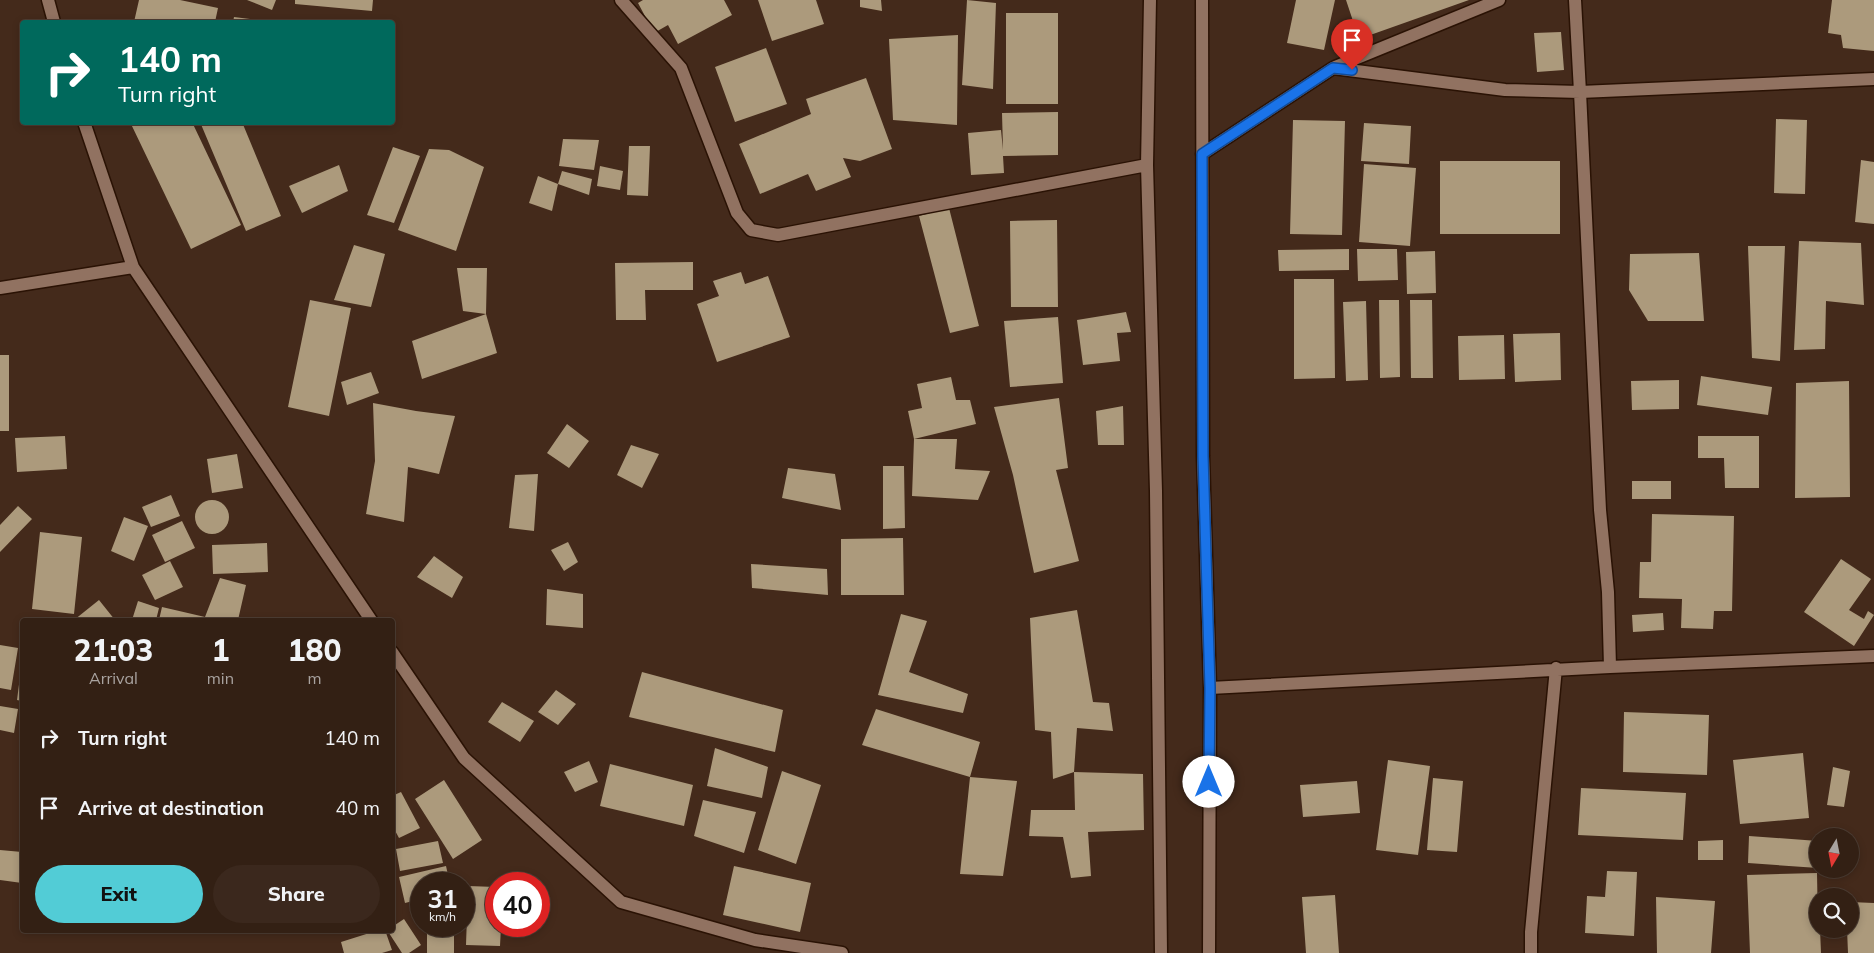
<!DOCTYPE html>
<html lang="en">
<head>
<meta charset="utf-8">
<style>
  body { margin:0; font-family:Mulish,sans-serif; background:#3b281d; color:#f1f3f6; height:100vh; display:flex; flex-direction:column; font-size:19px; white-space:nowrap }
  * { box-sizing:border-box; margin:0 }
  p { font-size:16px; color:#a9a3a0 }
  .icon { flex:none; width:28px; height:28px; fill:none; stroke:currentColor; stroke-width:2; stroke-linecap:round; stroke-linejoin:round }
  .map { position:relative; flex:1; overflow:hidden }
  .side { position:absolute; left:20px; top:618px; width:375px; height:315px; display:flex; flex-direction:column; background:#332014; border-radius:5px; box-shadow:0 2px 8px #0003,0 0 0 1px #4e3e34 }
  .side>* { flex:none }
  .banner { position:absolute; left:20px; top:20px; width:375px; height:105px; border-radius:5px; box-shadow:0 2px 8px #0003,0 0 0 1px #4e3e34; background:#00695c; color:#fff; overflow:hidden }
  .needle { width:32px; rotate:190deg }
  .tools { position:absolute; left:1809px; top:828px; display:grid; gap:10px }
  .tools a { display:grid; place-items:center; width:50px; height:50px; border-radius:50%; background:#332014; box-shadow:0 2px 8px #0003,0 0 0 1px #4e3e34; font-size:25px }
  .speed { position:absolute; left:410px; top:872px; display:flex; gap:10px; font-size:25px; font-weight:700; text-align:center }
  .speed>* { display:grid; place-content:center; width:65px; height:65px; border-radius:50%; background:#332014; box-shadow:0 2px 8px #0003,0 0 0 1px #4e3e34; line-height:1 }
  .speed small { font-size:12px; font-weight:400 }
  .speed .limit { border:8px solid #d22; background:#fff; color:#111 }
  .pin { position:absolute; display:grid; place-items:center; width:42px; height:42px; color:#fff; margin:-51px -21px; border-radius:50% 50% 50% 0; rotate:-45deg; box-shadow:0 0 5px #0007 }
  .pin .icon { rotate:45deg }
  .me { position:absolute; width:55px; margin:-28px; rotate:0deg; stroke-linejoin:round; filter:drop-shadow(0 0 4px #0008) }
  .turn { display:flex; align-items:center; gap:18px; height:105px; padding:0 15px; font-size:22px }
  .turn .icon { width:65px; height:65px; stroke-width:2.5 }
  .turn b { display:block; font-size:35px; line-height:42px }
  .eta { display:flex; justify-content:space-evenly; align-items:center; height:85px; text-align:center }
  .eta b { font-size:30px; font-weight:800; line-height:35px }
  .cta { display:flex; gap:10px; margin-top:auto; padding:10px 15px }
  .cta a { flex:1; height:58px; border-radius:30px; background:#52ccd6; color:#111; font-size:20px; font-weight:800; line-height:58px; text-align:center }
  .cta a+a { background:#3b281d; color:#f1f3f6 }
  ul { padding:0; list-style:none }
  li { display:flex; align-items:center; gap:15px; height:70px; padding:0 15px }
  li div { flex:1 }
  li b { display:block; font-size:19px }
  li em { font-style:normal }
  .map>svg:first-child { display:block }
  .building { fill:#ac9a7c }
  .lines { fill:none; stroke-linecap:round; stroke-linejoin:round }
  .minor-casing { stroke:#2a1204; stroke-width:15 }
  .minor { stroke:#917261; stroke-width:12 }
  .route-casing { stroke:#114b97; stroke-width:12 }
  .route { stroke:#1a73e8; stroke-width:9 }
</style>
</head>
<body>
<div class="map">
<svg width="1874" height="953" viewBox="0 0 1874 953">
  <rect width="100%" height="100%" fill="#442a1b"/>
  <path class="building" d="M 139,0 L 180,0 L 218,8 L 215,22 L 134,22 Z
    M 247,0 L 276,0 L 272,10 Z
    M 295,0 L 373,0 L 372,11 L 295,4 Z
    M 643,0 L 724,0 L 732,15 L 678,44 L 668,25 L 654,33 L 638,3 Z
    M 758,0 L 816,0 L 824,24 L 772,41 Z
    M 860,0 L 881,0 L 882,11 L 860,7 Z
    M 967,0 L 996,3 L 993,89 L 962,85 Z
    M 1296,0 L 1335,0 L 1324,50 L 1287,43 Z
    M 1346,0 L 1469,0 L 1359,39 Z
    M 1832,0 L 1874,0 L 1874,51 L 1843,48 L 1841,35 L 1828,33 Z
    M 1006,13 L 1058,13 L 1058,104 L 1006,104 Z
    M 234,17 L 266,21 L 266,22 L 233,22 Z
    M 1561,32 L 1564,70 L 1537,72 L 1534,33 Z
    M 958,35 L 957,125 L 893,120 L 889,39 Z
    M 766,48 L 787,104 L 735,122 L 715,67 Z
    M 866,78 L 892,149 L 860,161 L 843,158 L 851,177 L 816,191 L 808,174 L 760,194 L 739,144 L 811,114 L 806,99 Z
    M 1058,112 L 1058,155 L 1003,156 L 1004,173 L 971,175 L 968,133 L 1001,130 L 1003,150 L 1002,113 Z
    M 1776,119 L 1807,120 L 1805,194 L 1774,193 Z
    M 1293,120 L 1345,121 L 1342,235 L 1290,234 Z
    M 134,122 L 192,122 L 241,225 L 191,249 L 131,124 Z
    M 200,122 L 242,122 L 281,216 L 246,231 Z
    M 1364,123 L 1411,126 L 1409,164 L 1361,161 Z
    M 563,139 L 599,140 L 594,170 L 559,166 Z
    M 629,146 L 650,146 L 648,196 L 627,195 Z
    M 393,147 L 420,156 L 394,223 L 367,215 Z
    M 429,149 L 449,150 L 484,167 L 456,251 L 398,230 Z
    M 1861,160 L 1874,162 L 1874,224 L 1855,222 Z
    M 1440,161 L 1560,161 L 1560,234 L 1440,234 Z
    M 1364,164 L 1416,168 L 1410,246 L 1359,242 Z
    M 339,165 L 348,191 L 302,213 L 289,186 Z
    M 600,166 L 623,171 L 620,190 L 597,186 Z
    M 562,171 L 592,179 L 589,195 L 558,184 Z
    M 538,176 L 558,184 L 552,211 L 529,203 Z
    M 949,208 L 979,326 L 950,333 L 919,216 Z
    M 1057,220 L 1058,307 L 1011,307 L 1010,221 Z
    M 1799,241 L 1861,243 L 1864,305 L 1826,301 L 1825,349 L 1794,350 Z
    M 354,245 L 385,254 L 371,307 L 334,300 Z
    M 1748,246 L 1785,246 L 1780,361 L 1752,358 Z
    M 1349,249 L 1349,270 L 1279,271 L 1278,250 Z
    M 1357,249 L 1397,249 L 1398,280 L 1358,281 Z
    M 1435,251 L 1436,293 L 1407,294 L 1406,252 Z
    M 1699,253 L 1704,321 L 1648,321 L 1629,290 L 1630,254 Z
    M 693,262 L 693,290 L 645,290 L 646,320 L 616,320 L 615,263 Z
    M 457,268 L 487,268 L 486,314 L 497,353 L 422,379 L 412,341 L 486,314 L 463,311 Z
    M 741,272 L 745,284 L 768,276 L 790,337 L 717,362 L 697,304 L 719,296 L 713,281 Z
    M 1294,279 L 1334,279 L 1335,378 L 1294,379 Z
    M 310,300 L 351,308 L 329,416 L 288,407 Z
    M 1379,300 L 1399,300 L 1400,377 L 1380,378 Z
    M 1410,300 L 1432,300 L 1433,378 L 1411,378 Z
    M 1366,301 L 1368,380 L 1346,381 L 1343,302 Z
    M 1126,312 L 1131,332 L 1117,333 L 1120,361 L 1083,365 L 1077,320 Z
    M 1058,317 L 1063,383 L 1010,387 L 1004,321 Z
    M 1560,333 L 1561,380 L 1515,382 L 1513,334 Z
    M 1504,335 L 1505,379 L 1459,380 L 1458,336 Z
    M 0,355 L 9,355 L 9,431 L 0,431 Z
    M 371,372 L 379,393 L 347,405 L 341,382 Z
    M 1701,376 L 1772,387 L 1768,415 L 1697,405 Z
    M 951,377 L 956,400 L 970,400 L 976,424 L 914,439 L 957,439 L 955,469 L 990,471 L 978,500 L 912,496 L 914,439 L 908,411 L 922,408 L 917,384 Z
    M 1679,380 L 1679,409 L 1632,410 L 1631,381 Z
    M 1849,381 L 1850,497 L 1795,498 L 1796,383 Z
    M 1059,398 L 1068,468 L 1056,470 L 1079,561 L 1034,573 L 1013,475 L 994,407 Z
    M 373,403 L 416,411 L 455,416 L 439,474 L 408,467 L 404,522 L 366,514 L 375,461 Z
    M 1123,406 L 1124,445 L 1098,445 L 1096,411 Z
    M 567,424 L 589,441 L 569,468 L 547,453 Z
    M 65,436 L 67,469 L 17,472 L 15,438 Z
    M 1698,436 L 1759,436 L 1759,488 L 1725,488 L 1724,458 L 1698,458 Z
    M 631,445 L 659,454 L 642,488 L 617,475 Z
    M 237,454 L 243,488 L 212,493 L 207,459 Z
    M 883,466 L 904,466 L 905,528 L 883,529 Z
    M 788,468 L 835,474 L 841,510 L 782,498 Z
    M 538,474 L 534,531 L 509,528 L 515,475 Z
    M 1632,481 L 1671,481 L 1671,499 L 1632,499 Z
    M 171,495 L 180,516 L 151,527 L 142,507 Z
    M195 517a17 17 0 1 1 34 0a17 17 0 1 1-34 0Z
    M 18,506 L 32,519 L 0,552 L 0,525 Z
    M 1652,514 L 1734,516 L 1732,611 L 1714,611 L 1713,629 L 1681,628 L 1682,599 L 1639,598 L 1640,562 L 1651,562 Z
    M 124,517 L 148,526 L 134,561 L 111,551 Z
    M 182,521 L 195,548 L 165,562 L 152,535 Z
    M 40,532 L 82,537 L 74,614 L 32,609 Z
    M 903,538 L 904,595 L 841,595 L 841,539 Z
    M 568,542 L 578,562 L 564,571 L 551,550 Z
    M 267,543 L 268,572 L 213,574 L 212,545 Z
    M 434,556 L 463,577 L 452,598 L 417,577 Z
    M 1841,559 L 1871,579 L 1849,610 L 1864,619 L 1868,611 L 1874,615 L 1854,646 L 1804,612 Z
    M 170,561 L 183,587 L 155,600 L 142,575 Z
    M 751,564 L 827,569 L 828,595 L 752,588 Z
    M 220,578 L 246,585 L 238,620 L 159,620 L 162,607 L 205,617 Z
    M 547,589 L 583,594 L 583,628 L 546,625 Z
    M 99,600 L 115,620 L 74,620 Z
    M 138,601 L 159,608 L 156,620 L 132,620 Z
    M 1077,610 L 1093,702 L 1109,703 L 1113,731 L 1077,728 L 1074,772 L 1053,779 L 1051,732 L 1035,730 L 1030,618 Z
    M 1663,613 L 1664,630 L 1633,632 L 1632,615 Z
    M 901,614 L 927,621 L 909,672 L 968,694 L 963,713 L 878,695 Z
    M 0,645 L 18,648 L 11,690 L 0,688 Z
    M 21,669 L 22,669 L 22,701 L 17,700 Z
    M 642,672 L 783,710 L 775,752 L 629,717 Z
    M 556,690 L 576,704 L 558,725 L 538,712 Z
    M 502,702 L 534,721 L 520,742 L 488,722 Z
    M 0,706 L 18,709 L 14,733 L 0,730 Z
    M 876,709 L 980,742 L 970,777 L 862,745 Z
    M 1624,712 L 1709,715 L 1707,775 L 1623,772 Z
    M 715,748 L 768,767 L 762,798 L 707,786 Z
    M 1803,753 L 1809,818 L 1740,824 L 1733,760 Z
    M 1388,760 L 1430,766 L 1418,855 L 1376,850 Z
    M 589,761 L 598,782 L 575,792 L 564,772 Z
    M 610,764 L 693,785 L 684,826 L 600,806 Z
    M 1833,767 L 1850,771 L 1844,807 L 1827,805 Z
    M 782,771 L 821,785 L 796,864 L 758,850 Z
    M 1074,772 L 1143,774 L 1144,830 L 1088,832 L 1091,876 L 1071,878 L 1063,837 L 1029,836 L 1031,810 L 1075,810 Z
    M 970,777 L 1017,781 L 1003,876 L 960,874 Z
    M 1433,778 L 1463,781 L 1457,852 L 1427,850 Z
    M 444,780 L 482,840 L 453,859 L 415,799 Z
    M 1357,781 L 1360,813 L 1303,817 L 1300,785 Z
    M 1581,788 L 1686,793 L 1683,840 L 1578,835 Z
    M 401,792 L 420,828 L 399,838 L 392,825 L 392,796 Z
    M 703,800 L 756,812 L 744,853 L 694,836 Z
    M 1749,836 L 1818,841 L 1818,868 L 1748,863 Z
    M 1723,840 L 1723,860 L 1698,860 L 1698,841 Z
    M 438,841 L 443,863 L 400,871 L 396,849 Z
    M 0,850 L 22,852 L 22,883 L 0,880 Z
    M 446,866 L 450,884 L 421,884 L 421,899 L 405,903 L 399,877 Z
    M 734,866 L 811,883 L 800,932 L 723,915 Z
    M 1607,871 L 1637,872 L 1634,936 L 1585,933 L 1587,896 L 1605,897 Z
    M 1817,873 L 1818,929 L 1820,929 L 1821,953 L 1750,953 L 1747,875 Z
    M 468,886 L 496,887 L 496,926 L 501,926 L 500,946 L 466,945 Z
    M 1335,895 L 1339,953 L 1306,953 L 1302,897 Z
    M 1656,897 L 1715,901 L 1711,953 L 1657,953 Z
    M 1850,902 L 1874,903 L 1874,953 L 1848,953 L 1847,929 L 1850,929 Z
    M 404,919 L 421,945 L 409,953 L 402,953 L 387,930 L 392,930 L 392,927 Z
    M 379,930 L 385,930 L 392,950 L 382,953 L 344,953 L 341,942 Z
    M 427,930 L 454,930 L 454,953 L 427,953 Z"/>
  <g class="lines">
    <g class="minor-casing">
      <path id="minor" d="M 48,0 L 54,22
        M 621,0 L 681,68 L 737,213 L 751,230 L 778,235 L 1147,165
        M 1150,0 L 1147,165 L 1156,491 L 1161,953
        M 1202,0 L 1203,456 L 1210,688 L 1209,953
        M 1335,67 L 1499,0
        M 84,122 L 133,267 L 371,620
        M 1202,154 L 1333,68 L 1505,90 L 1580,92 L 1575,0
        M 0,288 L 133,267
        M 392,652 L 464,758 L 621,902 L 755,940 L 842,953
        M 1610,667 L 1874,656
        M 1210,688 L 1610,667 L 1608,592 L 1600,510 L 1580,92 L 1874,79
        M 1531,953 L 1531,932 L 1556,668"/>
    </g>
    <use href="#minor" class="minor"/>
  </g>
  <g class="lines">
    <g class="route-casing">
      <path id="route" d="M 1209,782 L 1210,688 L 1203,456 L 1202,154 L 1333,68 L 1352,70"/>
    </g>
    <use href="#route" class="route"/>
  </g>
</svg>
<div class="tools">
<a><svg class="needle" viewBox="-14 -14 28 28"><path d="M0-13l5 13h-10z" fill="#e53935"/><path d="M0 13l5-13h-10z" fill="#a9a3a0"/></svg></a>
<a><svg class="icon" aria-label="search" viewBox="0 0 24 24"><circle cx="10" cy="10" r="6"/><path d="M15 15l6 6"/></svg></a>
</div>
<div class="speed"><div>31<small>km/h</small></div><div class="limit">40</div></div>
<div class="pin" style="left:1352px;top:70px;background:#d93025"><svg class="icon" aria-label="arrive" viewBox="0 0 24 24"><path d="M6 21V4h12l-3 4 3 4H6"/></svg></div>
<svg class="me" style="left:1209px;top:782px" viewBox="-20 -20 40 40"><circle r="19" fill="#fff"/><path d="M0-13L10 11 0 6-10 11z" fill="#1a73e8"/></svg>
<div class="banner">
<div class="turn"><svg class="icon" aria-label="right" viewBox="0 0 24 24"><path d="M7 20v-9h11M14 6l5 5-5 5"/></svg><div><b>140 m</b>Turn right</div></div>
</div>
<section class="side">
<div class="eta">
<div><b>21:03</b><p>Arrival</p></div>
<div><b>1</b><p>min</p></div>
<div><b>180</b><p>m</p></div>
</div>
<ul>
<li><svg class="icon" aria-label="right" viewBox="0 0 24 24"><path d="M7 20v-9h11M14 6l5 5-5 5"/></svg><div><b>Turn right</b></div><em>140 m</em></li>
<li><svg class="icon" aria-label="arrive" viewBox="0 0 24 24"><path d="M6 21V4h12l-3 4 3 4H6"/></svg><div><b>Arrive at destination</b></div><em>40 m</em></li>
</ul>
<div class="cta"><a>Exit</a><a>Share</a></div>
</section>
</div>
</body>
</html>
